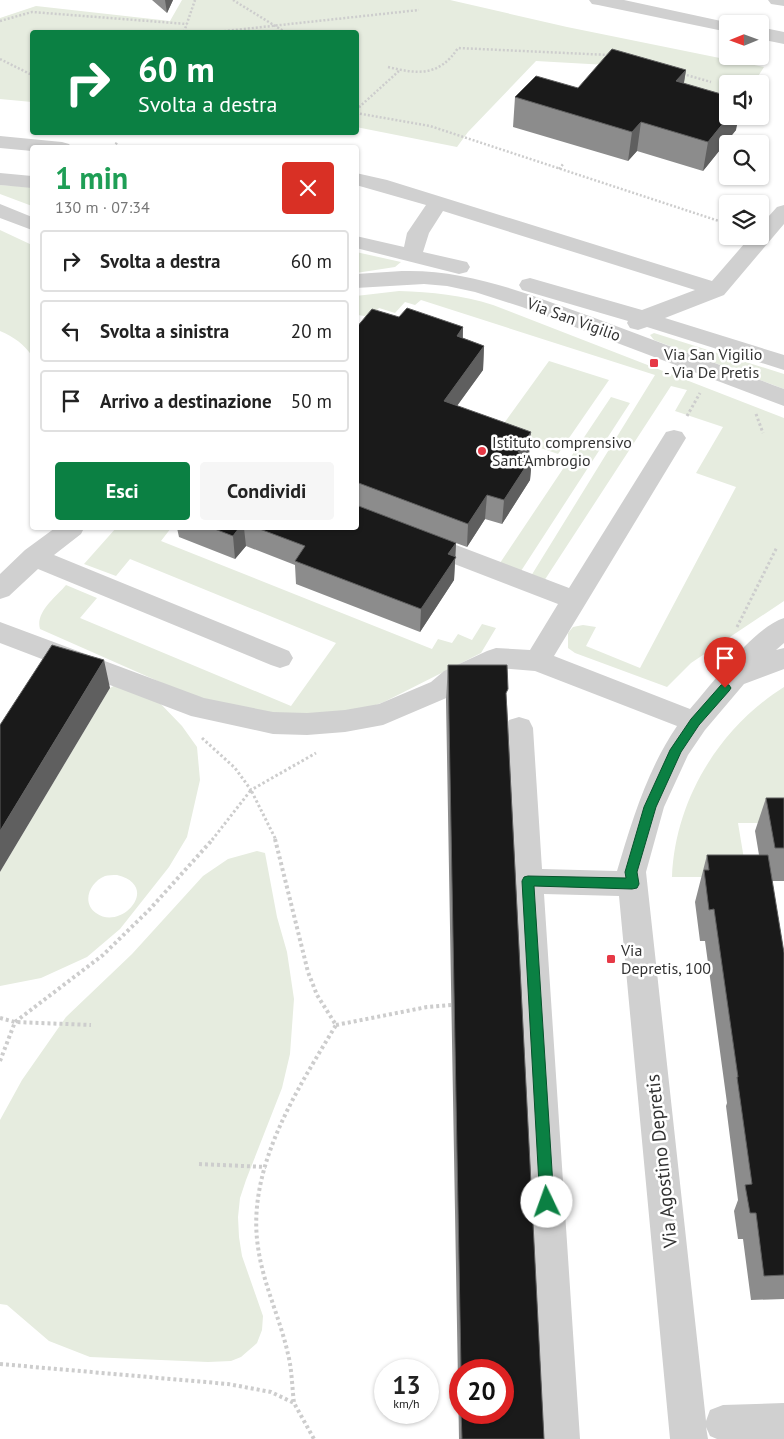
<!DOCTYPE html>
<html lang="it">
<head>
<meta charset="utf-8">
<style>
  body { margin:0; font-family:"PT Sans",sans-serif; background:#f6f6f6; color:#222; height:100vh; display:flex; flex-direction:column; font-size:19px; white-space:nowrap }
  * { box-sizing:border-box; margin:0 }
  p { font-size:16px; color:#767676 }
  .icon { flex:none; width:28px; height:28px; fill:none; stroke:currentColor; stroke-width:2; stroke-linecap:round; stroke-linejoin:round }
  .map { position:relative; flex:1; overflow:hidden }
  .panel { position:absolute; left:30px; top:145px; width:329px; height:385px; display:flex; flex-direction:column; background:#fff; border-radius:5px; box-shadow:0 1px 4px #0004 }
  .panel>* { flex:none }
  .top-card { position:absolute; left:30px; top:30px; width:329px; height:105px; border-radius:5px; box-shadow:0 1px 4px #0004; background:#0b8043; color:#fff; overflow:hidden }
  .needle { width:32px; rotate:269deg }
  .buttons { position:absolute; left:719px; top:15px; display:grid; gap:10px }
  .buttons a { display:grid; place-items:center; width:50px; height:50px; border-radius:5px; background:#fff; box-shadow:0 1px 4px #0004; font-size:25px }
  .speed { position:absolute; left:374px; top:1359px; display:flex; gap:10px; font-size:25px; font-weight:700; text-align:center }
  .speed>* { display:grid; place-content:center; width:65px; height:65px; border-radius:50%; background:#fff; box-shadow:0 1px 4px #0004; line-height:1 }
  .speed small { font-size:12px; font-weight:400 }
  .speed .limit { border:8px solid #d22; background:#fff; color:#111 }
  .pin { position:absolute; display:grid; place-items:center; width:42px; height:42px; color:#fff; margin:-51px -21px; border-radius:50% 50% 50% 0; rotate:-45deg; box-shadow:0 0 5px #0007 }
  .pin .icon { rotate:45deg }
  .me { position:absolute; width:55px; margin:-28px; rotate:357deg; stroke-linejoin:round; filter:drop-shadow(0 0 4px #0008) }
  .turn { display:flex; align-items:center; gap:18px; height:105px; padding:0 25px; font-size:22px }
  .turn .icon { width:65px; height:65px; stroke-width:2.5 }
  .turn b { display:block; font-size:35px; line-height:42px }
  .round { display:grid; place-items:center; flex:none; width:52px; height:52px; border-radius:5px; background:#f6f6f6 }
  .summary { display:flex; align-items:center; justify-content:space-between; height:85px; padding:0 25px }
  h1 { font-size:30px; font-weight:700; line-height:38px; color:#1e9e55 }
  .cta { display:flex; gap:10px; margin-top:auto; padding:10px 25px }
  .cta a { flex:1; height:58px; border-radius:5px; background:#0b8043; color:#fff; font-size:20px; font-weight:700; line-height:58px; text-align:center }
  .cta a+a { background:#f6f6f6; color:#222 }
  ul { padding:0; list-style:none }
  li { display:flex; align-items:center; gap:15px; height:62px; margin:0 10px 8px; padding:0 15px; border:2px solid #e0e0e0; border-radius:5px }
  li div { flex:1 }
  li b { display:block; font-size:19px }
  li em { font-style:normal }
  .map>svg:first-child { display:block }
  .green { fill:#e6ecdf; fill-rule:evenodd }
  .lines { fill:none; stroke-linecap:round; stroke-linejoin:round }
  .path-far2 { stroke:#cdcdcd; stroke-width:2.5; stroke-dasharray:2 2; stroke-linecap:butt }
  .path-far1 { stroke:#cdcdcd; stroke-width:3; stroke-dasharray:2.5 2.5; stroke-linecap:butt }
  .path { stroke:#cdcdcd; stroke-width:4; stroke-dasharray:3 3; stroke-linecap:butt }
  .minor { fill:#d0d0d0; fill-rule:evenodd }
  .wall { fill:#8c8c8c; fill-rule:evenodd }
  .shaded-wall { fill:#5f5f5f }
  .building { fill:#1a1a1a; stroke:#5f5f5f }
  .route { fill:#0b8043; stroke:#07532c }
  .poi-dot { fill:#e63946; stroke:#fff; stroke-width:2 }
  .labels { text-anchor:middle; stroke-width:5; stroke-linejoin:round; paint-order:stroke }
  .street-label { font-size:16px; fill:#333; stroke:#fff }
  .poi-label { font-size:16px; fill:#333; stroke:#fff; text-anchor:start }
  .near-street-label { font-size:19px; fill:#333; stroke:#fff }
</style>
</head>
<body>
<div class="map">
<svg width="784" height="1439" viewBox="0 0 784 1439">
  <rect width="100%" height="100%" fill="#fff"/>
  <path class="green" d="M 182,0 L 450,0 L 567,27 L 764,67 L 753,84 L 728,84 L 727,97 L 607,65 L 536,61 L 468,132 L 457,147 L 356,127 L 356,32 L 32,32 L 32,102 L 0,99 L 0,18 L 36,6 L 170,21 Z
    M 0,185 L 32,187 L 32,206 L 0,194 Z
    M 0,230 L 32,245 L 32,356 C 24,344 14,337 0,331 Z
    M 356,252 L 401,262 L 395,267 L 356,273 Z
    M 399,291 C 432,292 462,295 493,305 L 784,418 L 784,601 L 691,663 L 667,687 L 575,653 L 568,648 L 568,633 L 573,627 L 583,625 L 596,627 L 586,646 L 640,668 L 736,487 L 696,473 L 723,427 L 675,411 L 687,390 L 671,386 L 544,581 L 531,576 L 655,375 L 421,300 L 415,305 L 405,302 L 395,313 L 379,308 L 371,317 L 358,315 L 356,317 L 356,296 Z
    M 654,333 L 784,374 L 784,389 L 654,340 L 650,335 Z
    M 549,361 L 609,380 L 558,454 L 497,433 Z
    M 611,397 L 630,403 L 521,571 L 500,563 Z
    M 116,528 L 171,528 L 161,541 L 432,649 L 438,639 L 452,643 L 458,634 L 472,640 L 482,624 L 496,628 L 481,653 L 384,702 L 362,710 L 338,715 L 244,712 L 178,690 L 40,629 C 35,612 56,597 66,585 L 97,598 L 80,618 L 291,706 L 336,643 L 130,559 L 116,576 L 84,564 Z
    M 119,683 L 156,699 L 182,726 L 197,747 L 200,780 L 187,837 L 169,867 L 120,929 L 87,957 L 41,978 L 0,986 L 0,872 L 110,688 ZM 117,875 C 162,886 121,932 96,913 C 81,902 90,882 105,876 C 108,875 113,875 117,875 Z
    M 784,687 L 784,823 L 738,823 L 747,877 L 672,877 C 675,800 719,728 784,687 Z
    M 257,851 L 265,853 L 277,917 L 287,952 L 294,999 L 290,1054 L 282,1088 L 246,1180 L 240,1198 L 238,1217 L 239,1237 L 242,1256 L 263,1316 L 262,1330 L 257,1343 L 241,1357 L 231,1361 L 208,1362 L 90,1357 L 49,1341 L 7,1305 L 0,1304 L 0,1120 L 22,1080 L 66,1017 L 132,954 L 203,876 L 228,859 Z"/>
  <g class="lines">
    <path class="path-far2" d="M 233,0 L 285,32
      M 0,21 L 32,12 L 187,24
      M 184,32 L 195,0
      M 216,32 L 419,10
      M 0,59 L 32,75
      M 388,67 C 417,74 439,77 458,48 L 609,55
      M 683,74 L 711,82
      M 356,110 L 400,70
      M 356,113 L 430,126 L 728,224
      M 114,148 L 117,142
      M 559,169 L 564,163"/>
    <path class="path-far1" d="M 756,414 L 763,433
      M 687,416 L 700,393
      M 737,627 L 777,547
      M 202,738 L 235,768 L 251,790 L 316,753
      M 212,840 L 251,790 L 276,840"/>
    <path class="path" d="M 275,839 L 308,972 L 317,995 L 336,1025 C 297,1090 246,1168 258,1247 C 263,1284 280,1318 288,1354 C 292,1370 292,1387 294,1403
      M 0,1018 L 15,1022 L 91,1025
      M 336,1025 L 427,1007 L 451,1005
      M 0,1061 L 15,1022 L 103,955 L 150,909 L 213,839
      M 199,1164 L 266,1167
      M 0,1364 L 228,1384 L 271,1392 L 294,1403 L 314,1439"/>
    <path class="minor" d="M 589,0 L 624,0 L 735,24 L 728,24 L 728,32 L 598,5 L 592,4 Z
      M 768,0 L 784,0 L 784,6 L 771,4 Z
      M 760,27 L 784,32 L 784,44 L 760,39 Z
      M 0,136 L 62,142 L 69,144 L 72,148 L 32,148 L 32,151 L 0,148 Z
      M 0,173 L 32,176 L 32,188 L 0,185 Z
      M 356,173 L 387,180 L 712,281 L 751,236 L 760,236 L 760,226 L 777,207 L 784,205 L 784,224 L 724,295 L 665,318 L 784,355 L 784,370 L 647,327 L 638,330 L 630,328 L 627,323 L 628,321 L 522,290 L 519,285 L 522,280 L 530,278 L 642,310 L 695,290 L 443,211 L 429,233 L 423,252 L 467,262 L 470,267 L 467,272 L 459,274 L 356,248 L 356,236 L 404,247 L 407,233 L 426,205 L 356,185 Z
      M 0,204 L 32,217 L 32,230 L 0,218 Z
      M 402,271 C 469,269 530,295 592,317 C 656,341 720,365 784,389 L 784,406 L 522,307 L 475,292 L 447,286 L 424,284 L 356,288 L 356,274 Z
      M 674,430 L 682,432 L 686,438 L 554,656 L 690,709 C 712,684 753,628 784,618 L 784,643 L 776,650 L 784,648 L 784,669 L 744,684 L 705,730 L 688,755 L 664,807 L 646,872 L 706,1421 L 710,1410 L 723,1405 L 784,1403 L 784,1439 L 717,1439 L 710,1436 L 706,1427 L 708,1439 L 670,1439 L 619,896 L 544,894 L 580,1439 L 542,1439 L 505,728 L 509,720 L 519,717 L 529,720 L 533,728 L 542,869 L 617,871 C 632,821 647,770 677,726 L 535,671 L 499,668 L 464,685 L 451,696 L 383,725 L 345,732 L 307,735 L 273,734 L 191,716 L 0,643 L 0,622 L 204,698 L 273,712 L 307,713 L 345,710 L 379,704 L 431,682 L 444,671 L 487,651 L 496,648 L 530,650 L 558,604 L 356,526 L 356,507 L 569,588 L 666,432 Z
      M 55,528 L 84,528 L 81,534 L 54,555 L 289,651 L 293,658 L 289,665 L 280,668 L 271,665 L 38,569 L 9,596 L 0,599 L 0,574 L 25,550 Z"/>
  </g>
  <path class="wall" d="M 152,0 L 173,0 L 167,13 Z
    M 686,70 L 684,83 L 736,130 L 703,171 L 637,151 L 628,161 L 513,127 L 515,97 L 578,88 Z
    M 399,317 L 463,327 L 463,338 L 484,346 L 483,370 L 457,406 L 529,455 L 532,457 L 530,480 L 502,524 L 485,519 L 467,547 L 456,543 L 454,580 L 420,632 L 296,584 L 295,565 L 246,546 L 235,559 L 179,537 L 177,528 L 356,528 L 356,328 Z
    M 448,665 L 507,705 L 544,1439 L 459,1439 L 446,700 ZM 460,1370 L 502,1370 L 502,1412 L 460,1412 Z
    M 766,798 L 784,798 L 784,881 L 772,881 L 784,953 L 784,1299 L 751,1300 L 743,1239 L 738,1239 L 734,1211 L 738,1200 L 726,1106 L 727,1103 L 705,941 L 700,941 L 695,902 L 707,855 L 759,855 L 755,831 Z"/>
  <path class="shaded-wall" d="M 165,0 L 173,0 L 167,13 Z
    M 686,70 L 681,99 L 676,81 Z
    M 729,116 L 739,116 L 736,130 L 703,171 L 708,142 Z
    M 641,122 L 637,151 L 628,161 L 632,132 Z
    M 463,327 L 462,351 L 457,336 Z
    M 484,346 L 483,370 L 443,425 L 444,401 Z
    M 531,432 L 529,456 L 518,452 Z
    M 532,457 L 530,480 L 502,524 L 504,500 Z
    M 487,495 L 485,519 L 467,547 L 468,524 Z
    M 239,528 L 244,528 L 246,546 L 235,559 L 233,536 Z
    M 456,543 L 454,580 L 420,632 L 421,609 L 448,554 Z
    M 104,660 L 110,688 L 0,872 L 0,831 Z"/>
  <path class="building" d="M 612,49 L 686,70 L 676,81 L 728,96 L 728,116 L 729,116 L 708,142 L 641,122 L 632,132 L 515,97 L 536,76 L 578,88 Z
    M 407,308 L 463,327 L 457,336 L 484,346 L 444,401 L 531,432 L 518,452 L 532,457 L 504,500 L 487,495 L 468,524 L 356,482 L 356,328 L 372,309 L 399,317 Z
    M 356,505 L 456,543 L 448,554 L 456,557 L 421,609 L 295,561 L 305,546 L 257,528 L 356,528 Z
    M 212,528 L 239,528 L 233,536 Z
    M 52,645 L 104,660 L 0,831 L 0,725 Z
    M 448,665 L 507,665 L 508,689 L 506,693 L 544,1439 L 462,1439 L 461,1412 L 502,1412 L 502,1370 L 461,1370 Z
    M 766,798 L 784,798 L 784,848 L 775,848 Z
    M 707,855 L 768,855 L 784,953 L 784,1275 L 764,1276 L 756,1213 L 750,1213 L 745,1185 L 752,1184 L 737,1077 L 738,1077 L 714,909 L 709,910 L 704,870 L 709,870 Z"/>
  <path class="route" d="M 725,684 L 729,685 L 731,688 L 729,691 L 699,725 L 681,752 L 656,807 L 637,872 L 639,884 L 637,888 L 632,889 L 534,886 L 554,1202 L 552,1207 L 547,1209 L 542,1207 L 540,1202 L 522,881 L 524,877 L 528,876 L 626,878 L 625,872 L 644,807 L 670,750 L 691,719 L 721,685 Z"/>
  <g class="poi-dot">
    <rect x="649" y="358" width="10" height="10" rx="2.5"/>
    <circle cx="482" cy="451" r="5"/>
    <rect x="606" y="954" width="10" height="10" rx="2.5"/>
  </g>
  <g class="labels">
    <g class="street-label">
      <text transform="translate(574 319) rotate(20)" y="6">Via San Vigilio</text>
    </g>
    <g class="poi-label">
      <text x="664" y="360">Via San Vigilio<tspan x="664" dy="18">- Via De Pretis</tspan></text>
      <text x="492" y="448">Istituto comprensivo<tspan x="492" dy="18">Sant'Ambrogio</tspan></text>
      <text x="621" y="956">Via<tspan x="621" dy="18">Depretis, 100</tspan></text>
    </g>
    <g class="near-street-label">
      <text transform="translate(661 1161) rotate(-96)" y="7">Via Agostino Depretis</text>
    </g>
  </g>
</svg>
<div class="buttons">
<a><svg class="needle" viewBox="-14 -14 28 28"><path d="M0-13l5 13h-10z" fill="#e53935"/><path d="M0 13l5-13h-10z" fill="#767676"/></svg></a>
<a><svg class="icon" aria-label="sound" viewBox="0 0 24 24"><path d="M4 9h4l5-4v14l-5-4H4zM17 9q2 3 0 6"/></svg></a>
<a><svg class="icon" aria-label="search" viewBox="0 0 24 24"><circle cx="10" cy="10" r="6"/><path d="M15 15l6 6"/></svg></a>
<a><svg class="icon" aria-label="layers" viewBox="0 0 24 24"><path d="M12 4l9 5-9 5-9-5zM3 14l9 5 9-5"/></svg></a>
</div>
<div class="speed"><div>13<small>km/h</small></div><div class="limit">20</div></div>
<div class="pin" style="left:725px;top:688px;background:#d93025"><svg class="icon" aria-label="arrive" viewBox="0 0 24 24"><path d="M6 21V4h12l-3 4 3 4H6"/></svg></div>
<svg class="me" style="left:547px;top:1202px" viewBox="-20 -20 40 40"><circle r="19" fill="#fff"/><path d="M0-13L10 11 0 6-10 11z" fill="#0b8043"/></svg>
<div class="top-card">
<div class="turn"><svg class="icon" aria-label="right" viewBox="0 0 24 24"><path d="M7 20v-9h11M14 6l5 5-5 5"/></svg><div><b>60 m</b>Svolta a destra</div></div>
</div>
<section class="panel">
<div class="summary"><div><h1>1 min</h1><p>130 m · 07:34</p></div><a class="round" style="background:#d93025;color:#fff"><svg class="icon" aria-label="close" viewBox="0 0 24 24"><path d="M6 6l12 12M18 6L6 18"/></svg></a></div>
<ul>
<li><svg class="icon" aria-label="right" viewBox="0 0 24 24"><path d="M7 20v-9h11M14 6l5 5-5 5"/></svg><div><b>Svolta a destra</b></div><em>60 m</em></li>
<li><svg class="icon" aria-label="left" viewBox="0 0 24 24"><path d="M17 20v-9H6M10 6l-5 5 5 5"/></svg><div><b>Svolta a sinistra</b></div><em>20 m</em></li>
<li><svg class="icon" aria-label="arrive" viewBox="0 0 24 24"><path d="M6 21V4h12l-3 4 3 4H6"/></svg><div><b>Arrivo a destinazione</b></div><em>50 m</em></li>
</ul>
<div class="cta"><a>Esci</a><a>Condividi</a></div>
</section>
</div>
</body>
</html>
